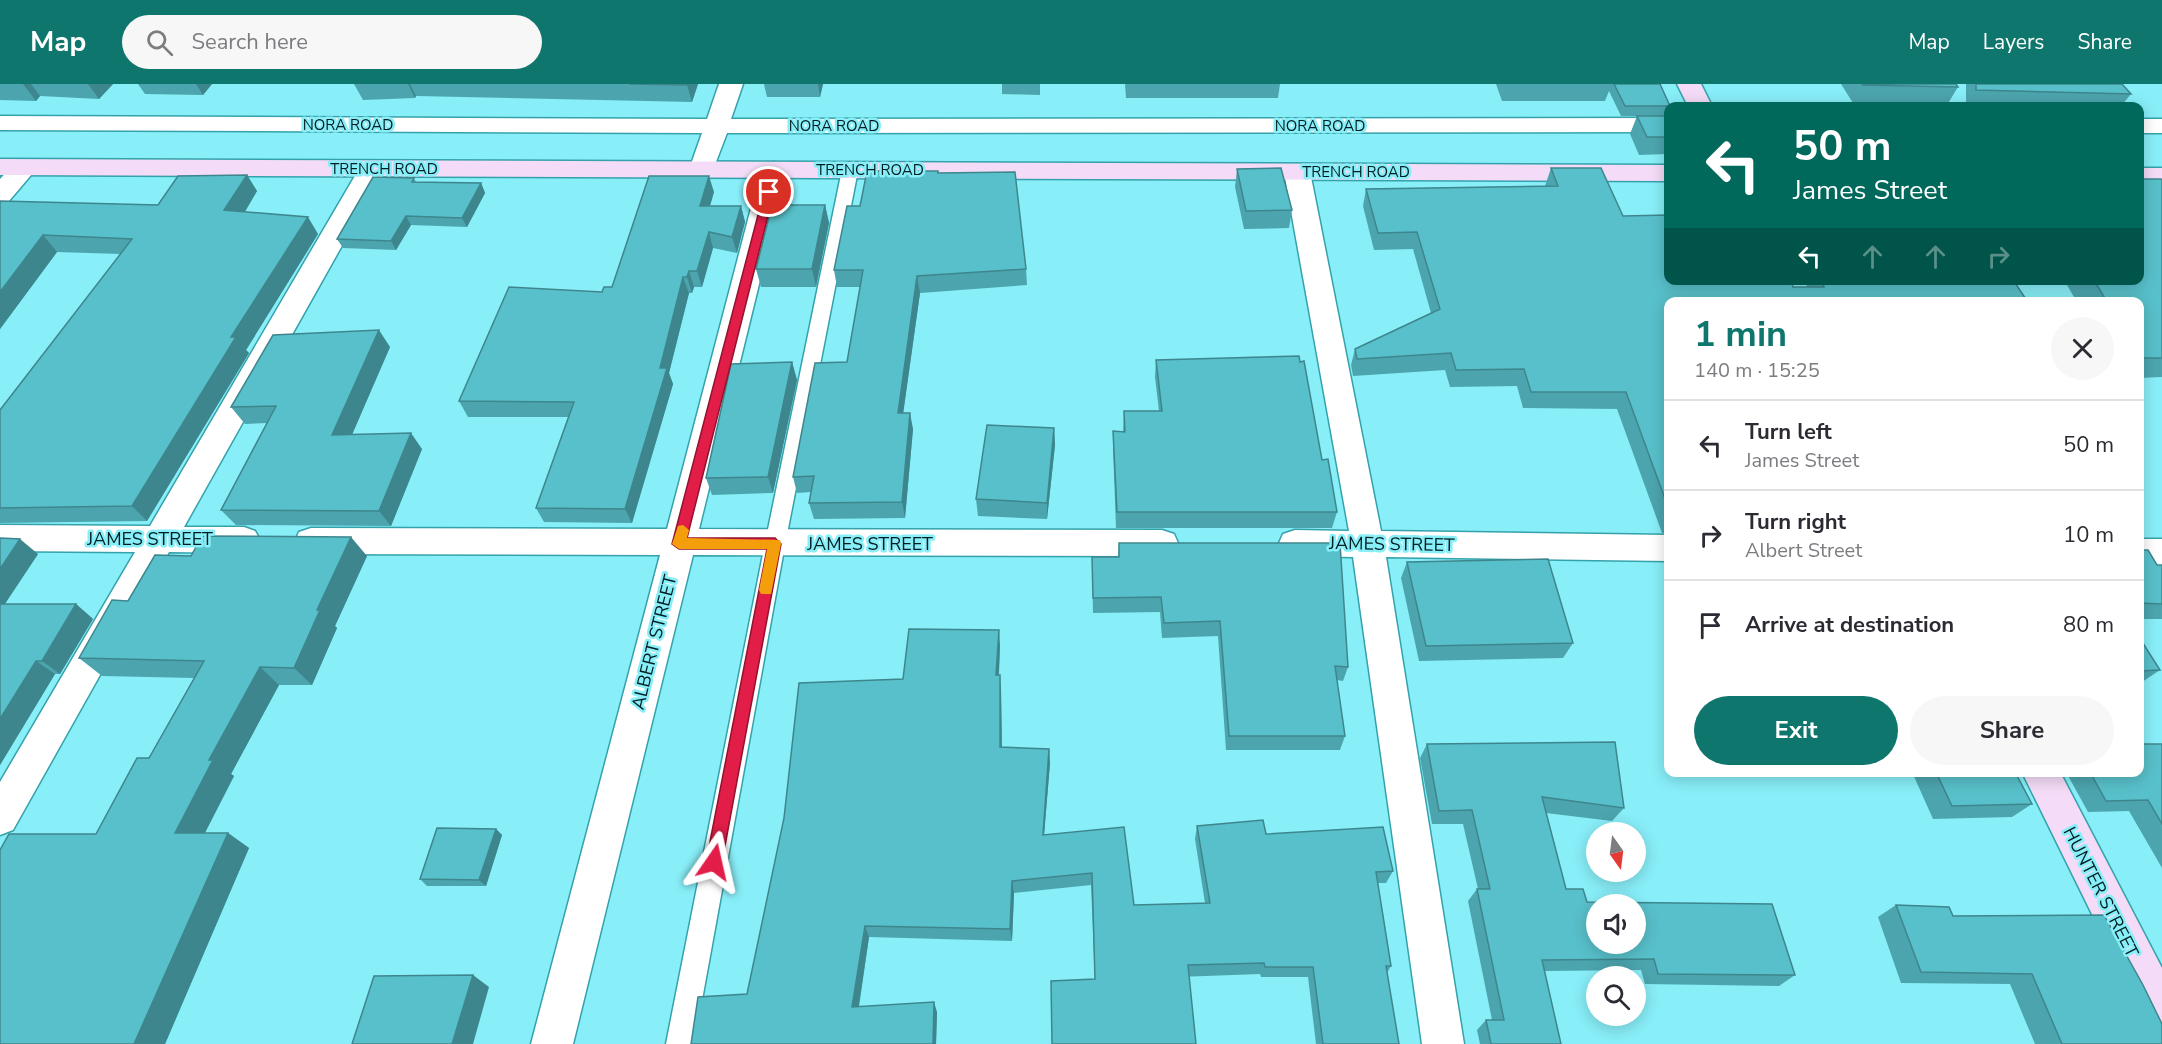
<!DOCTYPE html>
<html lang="en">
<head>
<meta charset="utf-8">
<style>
  body { margin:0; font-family:"Nunito Sans",sans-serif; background:#f7f7f7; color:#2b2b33; height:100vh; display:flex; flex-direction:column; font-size:22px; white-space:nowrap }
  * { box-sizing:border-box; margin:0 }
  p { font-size:20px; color:#7c7c81 }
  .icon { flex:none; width:33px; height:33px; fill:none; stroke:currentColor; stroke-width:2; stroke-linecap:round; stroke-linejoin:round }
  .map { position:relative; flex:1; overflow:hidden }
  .side { position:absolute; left:1664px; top:213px; width:480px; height:480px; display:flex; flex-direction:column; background:#fff; border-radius:12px; box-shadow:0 3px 15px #0003 }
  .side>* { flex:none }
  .guide { position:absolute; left:1664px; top:18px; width:480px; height:183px; border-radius:12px; box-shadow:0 3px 15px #0003; background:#00695c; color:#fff; overflow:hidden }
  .needle { width:39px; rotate:166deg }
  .tools { position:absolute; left:1586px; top:738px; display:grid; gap:12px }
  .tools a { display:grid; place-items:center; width:60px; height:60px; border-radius:50%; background:#fff; box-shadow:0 3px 15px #0003; font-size:30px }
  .pin { position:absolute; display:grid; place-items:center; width:51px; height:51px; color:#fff; margin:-26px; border:3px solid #fff; border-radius:50%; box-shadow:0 2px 6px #0007 }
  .me { position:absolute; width:66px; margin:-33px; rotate:11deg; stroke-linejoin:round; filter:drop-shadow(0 0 4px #0008) }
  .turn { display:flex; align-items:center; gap:21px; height:126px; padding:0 30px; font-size:27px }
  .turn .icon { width:78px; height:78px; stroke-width:2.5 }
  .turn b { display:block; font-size:42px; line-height:51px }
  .lanes { display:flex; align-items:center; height:57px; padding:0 30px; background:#0003; justify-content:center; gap:30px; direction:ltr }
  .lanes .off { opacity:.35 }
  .round { display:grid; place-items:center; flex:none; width:63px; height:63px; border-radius:32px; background:#f7f7f7 }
  .summary { display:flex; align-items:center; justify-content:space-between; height:102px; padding:0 30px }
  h1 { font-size:36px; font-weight:700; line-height:45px; color:#0f766e }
  .button { display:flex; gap:12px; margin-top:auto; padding:12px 30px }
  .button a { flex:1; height:69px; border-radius:36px; background:#0f766e; color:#fff; font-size:24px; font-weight:700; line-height:69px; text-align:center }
  .button a+a { background:#f7f7f7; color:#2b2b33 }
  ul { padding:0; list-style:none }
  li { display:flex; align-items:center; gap:18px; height:90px; padding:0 30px; border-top:2px solid #e1e1e2 }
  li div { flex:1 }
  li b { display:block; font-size:22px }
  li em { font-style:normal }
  header { display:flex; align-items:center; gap:36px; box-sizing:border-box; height:84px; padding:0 30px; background:#0f766e; color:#fff }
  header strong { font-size:28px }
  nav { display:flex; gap:33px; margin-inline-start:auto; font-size:21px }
  .search { width:420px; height:54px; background:#f7f7f7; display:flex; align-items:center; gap:15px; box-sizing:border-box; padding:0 21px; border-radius:33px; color:#7c7c81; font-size:22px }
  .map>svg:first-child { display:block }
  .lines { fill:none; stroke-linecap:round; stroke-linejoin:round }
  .lane-casing { stroke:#35a2ab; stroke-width:3 }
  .street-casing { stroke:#35a2ab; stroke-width:3 }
  .secondary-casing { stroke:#35a2ab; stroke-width:3 }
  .lane { fill:#fff; fill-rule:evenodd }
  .street { fill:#fff; fill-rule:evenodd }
  .secondary { fill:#f4dbf7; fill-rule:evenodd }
  .wall { fill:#4ca5ae }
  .shaded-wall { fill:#3e868d }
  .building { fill:#58c0ca; stroke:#3e868d; stroke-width:1.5; fill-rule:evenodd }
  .route { fill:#e11d48; stroke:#92132f; stroke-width:1.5 }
  .slow { fill:#f59e0b }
  .labels { text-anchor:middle; stroke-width:5; stroke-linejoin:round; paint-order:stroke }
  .far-street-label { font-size:15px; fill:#001e21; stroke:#88eef8 }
  .street-label { font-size:18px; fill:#001e21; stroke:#88eef8 }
</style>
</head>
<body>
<header>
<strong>Map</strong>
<div class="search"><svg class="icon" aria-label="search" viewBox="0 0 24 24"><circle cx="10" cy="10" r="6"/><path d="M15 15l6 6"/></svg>Search here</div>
<nav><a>Map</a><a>Layers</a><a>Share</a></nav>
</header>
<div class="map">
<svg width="2162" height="960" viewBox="0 0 2162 960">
  <rect width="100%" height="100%" fill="#88eef8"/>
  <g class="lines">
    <g class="lane-casing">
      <path id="lane" d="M 850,81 L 858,86 L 785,460 L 694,960 L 666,960 L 765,460 L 842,86 Z"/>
    </g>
    <g class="street-casing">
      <path id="street" d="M 719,0 L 743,0 L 731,35 L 1668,34 L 1668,48 L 727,49 L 711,91 L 702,94 L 693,91 L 689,86 L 702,49 L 0,46 L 0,32 L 707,35 Z
        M 2139,35 L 2162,35 L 2162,49 L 2139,49 Z
        M 24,76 L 33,79 L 37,84 L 9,117 L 0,119 L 0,95 L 15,79 Z
        M 372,77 L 381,80 L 385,85 L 184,443 L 244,443 L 255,447 L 260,456 L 255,465 L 244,469 L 169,468 L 13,746 L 0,751 L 0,698 L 135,468 L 0,467 L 0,441 L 150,442 L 359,85 L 363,80 Z
        M 774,78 L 783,81 L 787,86 L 699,445 L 1162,446 L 1174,450 L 1178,459 L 1174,468 L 1162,472 L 693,471 L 573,960 L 531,960 L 660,471 L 311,470 L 299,466 L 295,457 L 299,448 L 311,444 L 667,445 L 761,86 L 765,81 Z
        M 1297,80 L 1306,83 L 1310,88 L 1381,447 L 1668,451 L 1668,477 L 1386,473 L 1464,960 L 1422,960 L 1353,473 L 1295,472 L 1283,468 L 1279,459 L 1283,450 L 1295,446 L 1349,447 L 1284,88 L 1288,83 Z
        M 2139,455 L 2162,455 L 2162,481 L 2139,481 Z"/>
    </g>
    <g class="secondary-casing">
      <path id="secondary" d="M 1677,0 L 1701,0 L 1712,22 L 1688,22 Z
        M 0,75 L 1668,81 L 1668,97 L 0,91 Z
        M 2139,84 L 2162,84 L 2162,100 L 2139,100 Z
        M 2022,688 L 2060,688 L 2162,884 L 2162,948 L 2147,942 Z"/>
    </g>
    <use href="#lane" class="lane"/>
    <use href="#street" class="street"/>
    <use href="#secondary" class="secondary"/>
  </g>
  <path class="wall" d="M 0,0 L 113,0 L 99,15 L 40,12 L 36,17 L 0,16 Z
    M 138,0 L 212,0 L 203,11 L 145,10 Z
    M 354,0 L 698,0 L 692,18 L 416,12 L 415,14 L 363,16 Z
    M 764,0 L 823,0 L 820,13 L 767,13 Z
    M 1002,0 L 1040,0 L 1040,11 L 1002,10 Z
    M 1125,0 L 1280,0 L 1278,14 L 1126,14 Z
    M 1496,0 L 1660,0 L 1668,22 L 1668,28 L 1666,32 L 1621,32 L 1609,7 L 1605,17 L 1502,17 Z
    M 1841,0 L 1956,0 L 1958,3 L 1947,21 L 1853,19 Z
    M 1966,0 L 2122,0 L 2131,10 L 2121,22 L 1966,22 Z
    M 1637,32 L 1668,32 L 1668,70 L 1639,71 L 1630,50 Z
    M 1551,84 L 1623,132 L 1793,203 L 1807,203 L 1805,196 L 2013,196 L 1668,218 L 1668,450 L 1662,449 L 1617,325 L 1523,324 L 1517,302 L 1450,303 L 1445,286 L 1353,292 L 1351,281 L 1355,265 L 1431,229 L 1413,165 L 1374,166 L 1363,122 L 1366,105 L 1545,102 Z
    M 1237,85 L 1292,126 L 1289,144 L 1244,145 L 1235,103 Z
    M 939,89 L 1026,185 L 1027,201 L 920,209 L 903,329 L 913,345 L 905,434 L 814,435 L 809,419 L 811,408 L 797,409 L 793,393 L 847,278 L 860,203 L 837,203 L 834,186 Z
    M 247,91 L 257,107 L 245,128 L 318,150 L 246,266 L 249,269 L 147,437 L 0,439 L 0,326 L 121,170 L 57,168 L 0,245 L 0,117 L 158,121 Z
    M 414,94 L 416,98 L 481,99 L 485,109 L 467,143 L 411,141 L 396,166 L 343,164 L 337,155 Z
    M 2162,96 L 2162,293 L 2139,294 L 2139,218 L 2077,218 L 2064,196 L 2139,196 Z
    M 714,108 L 710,122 L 741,122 L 745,138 L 737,169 L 713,164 L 702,203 L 694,203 L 692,209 L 689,209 L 669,289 L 673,300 L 632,439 L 544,438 L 536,424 L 568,333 L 468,333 L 459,317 L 602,208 L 612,203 Z
    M 825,121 L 829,139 L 816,203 L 761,203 L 756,185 Z
    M 390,263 L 352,350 L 422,365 L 391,442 L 236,441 L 221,426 L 267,339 L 245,340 L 231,323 Z
    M 1156,276 L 1300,278 L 1322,376 L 1337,428 L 1332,444 L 1116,444 L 1113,363 L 1113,347 L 1123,348 L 1124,327 L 1159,327 L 1155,293 Z
    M 792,278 L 797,296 L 773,409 L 712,411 L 706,394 Z
    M 1054,344 L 1055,361 L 1047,435 L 978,432 L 976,415 Z
    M 0,454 L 38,470 L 5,520 L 76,520 L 93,535 L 60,590 L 55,590 L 0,681 Z
    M 1119,459 L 1348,583 L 1343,597 L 1337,596 L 1345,652 L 1340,666 L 1226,666 L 1218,552 L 1162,554 L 1160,528 L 1093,529 L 1092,473 L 1118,473 Z
    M 2139,466 L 2157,481 L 2162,481 L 2162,535 L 2139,535 Z
    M 191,472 L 367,472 L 335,542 L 337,544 L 312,601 L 279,601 L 231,690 L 234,692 L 205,749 L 228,749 L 249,764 L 165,960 L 0,960 L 96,750 L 149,674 L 194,594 L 102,592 L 79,574 L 128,517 Z
    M 1407,478 L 1573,559 L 1563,574 L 1419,577 L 1401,494 Z
    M 2139,553 L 2160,586 L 2139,600 Z
    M 1000,561 L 999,591 L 1001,605 L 1002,663 L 1049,665 L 1050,679 L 1044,751 L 1134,821 L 1205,819 L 1195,755 L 1197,742 L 1266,750 L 1393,787 L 1386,799 L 1378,799 L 1391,882 L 1387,889 L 1399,960 L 1316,960 L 1308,893 L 1261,893 L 1260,890 L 1095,896 L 1091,801 L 1014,809 L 1012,857 L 869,853 L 859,923 L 937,928 L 936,960 L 691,960 L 747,910 L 903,595 Z
    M 1427,660 L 1624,724 L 1612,737 L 1546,729 L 1566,805 L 1587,818 L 1795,891 L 1779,902 L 1645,900 L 1641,886 L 1544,887 L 1561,960 L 1480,960 L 1477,946 L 1486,936 L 1492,936 L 1468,817 L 1477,805 L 1478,805 L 1463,740 L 1432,740 L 1420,674 Z
    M 2162,660 L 2162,784 L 2129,727 L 2088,728 L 2066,688 L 2139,688 Z
    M 1912,688 L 2015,688 L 2032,720 L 2012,733 L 1933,735 Z
    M 496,745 L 502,751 L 486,802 L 427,802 L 420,795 Z
    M 1896,821 L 1953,832 L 2162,960 L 2035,960 L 2010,900 L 1901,899 L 1878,833 Z"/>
  <path class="shaded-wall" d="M 23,0 L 31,0 L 40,12 L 36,17 Z
    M 88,0 L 113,0 L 99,15 Z
    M 196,0 L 212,0 L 203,11 Z
    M 408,0 L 410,0 L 416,12 L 415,14 Z
    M 687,0 L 698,0 L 692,18 L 687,1 Z
    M 818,0 L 823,0 L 820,13 Z
    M 247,91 L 257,107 L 236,142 L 224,126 Z
    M 709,92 L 714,108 L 705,138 L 700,122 Z
    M 481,99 L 485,109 L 467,143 L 462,134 Z
    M 825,121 L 829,139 L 816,203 L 812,185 Z
    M 741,122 L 745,138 L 737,169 L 732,153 Z
    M 406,132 L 411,141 L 396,166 L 391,157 Z
    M 308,133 L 318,150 L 246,266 L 249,269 L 147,437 L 132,422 L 231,253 Z
    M 709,148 L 713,164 L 702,203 L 697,187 Z
    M 43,151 L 57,168 L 0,245 L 0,208 Z
    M 689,187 L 694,203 L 692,209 L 687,193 Z
    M 917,192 L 920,209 L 901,345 L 898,329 Z
    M 683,193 L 689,209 L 669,289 L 673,300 L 632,439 L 625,425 Z
    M 379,246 L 390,263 L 345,367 L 332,351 Z
    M 792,278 L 797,296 L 773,409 L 768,393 Z
    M 910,329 L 913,345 L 905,434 L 902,418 Z
    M 1054,344 L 1055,361 L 1047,435 L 1047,419 Z
    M 411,349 L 422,365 L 391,442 L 379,427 Z
    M 351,453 L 367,472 L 335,542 L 337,544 L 312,601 L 294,584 L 317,526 Z
    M 20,455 L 38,470 L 0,527 L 0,485 Z
    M 76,520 L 93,535 L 60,590 L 42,577 Z
    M 999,546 L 1000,561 L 998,606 L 996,591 Z
    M 36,577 L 55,590 L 0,681 L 0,635 Z
    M 260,583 L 279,601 L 231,690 L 234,692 L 197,764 L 175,749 L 209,676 Z
    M 1000,591 L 1001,605 L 1002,677 L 1000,663 Z
    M 1049,665 L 1050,679 L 1043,764 L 1043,751 Z
    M 496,745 L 502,751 L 486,802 L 479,796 Z
    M 228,749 L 249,764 L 165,960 L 134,960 Z
    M 1012,797 L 1014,809 L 1012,857 L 1010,845 Z
    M 865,842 L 869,853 L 857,933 L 852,923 Z
    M 473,891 L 489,903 L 473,960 L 452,960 Z
    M 934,918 L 937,928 L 936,960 L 933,960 Z"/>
  <path class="building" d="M 629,0 L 687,0 L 687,1 Z
    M 1614,0 L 1660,0 L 1670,22 L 1625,22 Z
    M 1862,0 L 1956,0 L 1958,3 L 1863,1 Z
    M 1976,0 L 2122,0 L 2131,10 L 1976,6 Z
    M 1637,32 L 1668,32 L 1668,53 L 1647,53 Z
    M 1281,84 L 1292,126 L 1246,127 L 1237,85 Z
    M 1551,84 L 1601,84 L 1623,132 L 1668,131 L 1668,196 L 1791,196 L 1793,203 L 1824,203 L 1822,196 L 2013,196 L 2028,218 L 1668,218 L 1668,423 L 1626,308 L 1531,308 L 1524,285 L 1456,286 L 1451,269 L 1357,275 L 1355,265 L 1440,225 L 1417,148 L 1378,149 L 1366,105 L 1558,102 Z
    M 867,87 L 938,87 L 938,89 L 1015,88 L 1026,185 L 917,192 L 898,329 L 910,329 L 902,418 L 809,419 L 814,392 L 793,393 L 815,279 L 847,278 L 863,186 L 834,186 L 847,122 L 860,122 Z
    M 247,91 L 224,126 L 308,133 L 231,253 L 236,253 L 132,422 L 0,424 L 0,326 L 132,155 L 43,151 L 0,208 L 0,117 L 158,121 L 178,92 Z
    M 649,92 L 709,92 L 700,122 L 741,122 L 732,153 L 709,148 L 697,187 L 689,187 L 687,193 L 683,193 L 660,284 L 667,284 L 625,425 L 536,424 L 574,318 L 459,317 L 509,203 L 602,208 L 604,203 L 612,203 Z
    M 373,93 L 414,94 L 412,98 L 481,99 L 462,134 L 406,132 L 391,157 L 337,155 Z
    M 2139,95 L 2161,95 L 2162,96 L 2162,274 L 2143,274 L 2139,268 L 2139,218 L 2107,218 L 2094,196 L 2139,196 Z
    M 772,121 L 825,121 L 812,185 L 756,185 Z
    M 379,246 L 332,351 L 411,349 L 379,427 L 221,426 L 276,322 L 231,323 L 273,251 Z
    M 1299,272 L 1300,278 L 1304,277 L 1322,376 L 1328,375 L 1337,428 L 1117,428 L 1113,347 L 1125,348 L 1124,327 L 1162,327 L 1156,276 Z
    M 792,278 L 768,393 L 706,394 L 731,280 Z
    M 987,341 L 1054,344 L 1047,419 L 976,415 Z
    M 202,452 L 351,453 L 317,526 L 320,526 L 294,584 L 260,583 L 209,676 L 213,676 L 175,749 L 228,749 L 134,960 L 0,960 L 0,766 L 9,750 L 96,750 L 137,674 L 149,674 L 204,577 L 79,574 L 112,516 L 128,517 L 155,471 L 191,472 Z
    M 0,454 L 20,455 L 0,485 Z
    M 1119,459 L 1340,459 L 1348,583 L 1335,582 L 1345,652 L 1229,652 L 1220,537 L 1164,539 L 1161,513 L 1093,514 L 1092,473 L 1119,473 Z
    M 2139,466 L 2148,466 L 2157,481 L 2162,481 L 2162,520 L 2139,519 Z
    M 1548,475 L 1573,559 L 1426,562 L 1407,478 Z
    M 0,520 L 76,520 L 42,577 L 36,577 L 0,635 Z
    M 909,545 L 999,546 L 996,591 L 1000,591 L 1000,663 L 1049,665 L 1043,751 L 1124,743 L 1134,821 L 1210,819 L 1197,742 L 1263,736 L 1266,750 L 1383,743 L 1393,787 L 1376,788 L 1391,882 L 1386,882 L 1399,960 L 1323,960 L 1313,883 L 1265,883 L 1264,879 L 1188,881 L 1196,960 L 1052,960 L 1051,897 L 1095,895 L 1092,789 L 1012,797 L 1010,845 L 865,842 L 852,923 L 934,918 L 933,960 L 691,960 L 698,913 L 747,910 L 784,734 L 799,599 L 903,595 Z
    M 2139,553 L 2160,586 L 2139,587 Z
    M 1615,658 L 1624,724 L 1542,713 L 1566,805 L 1583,805 L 1587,818 L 1772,820 L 1795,891 L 1658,890 L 1654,875 L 1542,876 L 1561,960 L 1491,960 L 1486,936 L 1504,936 L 1477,805 L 1490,805 L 1472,726 L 1439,727 L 1427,660 ZM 1596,820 L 1635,820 L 1635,860 L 1596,860 Z
    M 2139,660 L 2162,660 L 2162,740 L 2148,716 L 2106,717 L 2090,688 L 2139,688 Z
    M 1936,688 L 2015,688 L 2032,720 L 1952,722 Z
    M 437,744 L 496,745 L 479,796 L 420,795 Z
    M 1896,821 L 1949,823 L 1953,832 L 2104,831 L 2143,901 L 2162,940 L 2162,960 L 2062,960 L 2032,890 L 1921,888 Z
    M 473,891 L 452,960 L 352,960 L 374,892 Z"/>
  <path class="route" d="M 769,105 L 774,108 L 687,454 L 775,454 L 781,460 L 722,778 L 720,783 L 714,786 L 709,783 L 706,778 L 767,465 L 679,465 L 672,460 L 764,108 Z"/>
  <path class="slow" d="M 683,441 L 689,446 L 687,454 L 780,456 L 781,460 L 771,510 L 761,510 L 759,506 L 767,465 L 679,465 L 672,460 L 678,442 Z"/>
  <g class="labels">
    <g class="far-street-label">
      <text x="348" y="46">NORA ROAD</text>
      <text x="834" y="47">NORA ROAD</text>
      <text x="1320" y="47">NORA ROAD</text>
      <text x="384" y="90">TRENCH ROAD</text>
      <text x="870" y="91">TRENCH ROAD</text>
      <text x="1356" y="93">TRENCH ROAD</text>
    </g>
    <g class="street-label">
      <text x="150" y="461">JAMES STREET</text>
      <text x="870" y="466">JAMES STREET</text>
      <text transform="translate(1392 460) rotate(1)" y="6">JAMES STREET</text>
      <text transform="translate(654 558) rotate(-76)" y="6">ALBERT STREET</text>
      <text transform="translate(2101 808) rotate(63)" y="6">HUNTER STREET</text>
    </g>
  </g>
</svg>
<div class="tools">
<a><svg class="needle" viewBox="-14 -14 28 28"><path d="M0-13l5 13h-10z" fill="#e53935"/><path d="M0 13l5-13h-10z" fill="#7c7c81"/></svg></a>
<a><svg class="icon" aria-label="sound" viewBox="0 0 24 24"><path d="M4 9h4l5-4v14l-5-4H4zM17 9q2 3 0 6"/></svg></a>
<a><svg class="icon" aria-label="search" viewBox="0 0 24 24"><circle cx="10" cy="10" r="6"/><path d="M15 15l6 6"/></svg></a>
</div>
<div class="pin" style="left:769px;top:108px;background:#d93025"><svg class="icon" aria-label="arrive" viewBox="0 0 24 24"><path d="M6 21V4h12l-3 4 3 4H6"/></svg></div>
<svg class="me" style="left:714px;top:778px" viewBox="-20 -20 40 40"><path d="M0-17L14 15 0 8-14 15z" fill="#e11d48" stroke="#fff" stroke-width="4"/></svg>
<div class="guide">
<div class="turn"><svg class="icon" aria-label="left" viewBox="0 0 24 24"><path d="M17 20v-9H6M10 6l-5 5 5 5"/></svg><div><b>50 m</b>James Street</div></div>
<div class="lanes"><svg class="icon" aria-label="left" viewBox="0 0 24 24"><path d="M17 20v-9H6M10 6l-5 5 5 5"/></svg><svg class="icon off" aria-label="ahead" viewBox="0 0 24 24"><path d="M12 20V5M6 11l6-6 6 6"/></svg><svg class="icon off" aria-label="ahead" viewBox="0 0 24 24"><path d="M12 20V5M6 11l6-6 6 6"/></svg><svg class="icon off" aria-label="right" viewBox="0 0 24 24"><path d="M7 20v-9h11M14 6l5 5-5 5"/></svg></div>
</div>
<section class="side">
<div class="summary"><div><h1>1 min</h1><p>140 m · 15:25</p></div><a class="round"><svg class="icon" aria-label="close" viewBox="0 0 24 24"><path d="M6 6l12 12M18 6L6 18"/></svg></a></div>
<ul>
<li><svg class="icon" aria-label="left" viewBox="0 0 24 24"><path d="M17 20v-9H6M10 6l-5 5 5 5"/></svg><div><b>Turn left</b><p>James Street</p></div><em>50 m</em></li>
<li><svg class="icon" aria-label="right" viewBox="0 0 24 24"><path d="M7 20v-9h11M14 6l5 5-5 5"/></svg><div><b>Turn right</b><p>Albert Street</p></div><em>10 m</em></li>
<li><svg class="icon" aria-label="arrive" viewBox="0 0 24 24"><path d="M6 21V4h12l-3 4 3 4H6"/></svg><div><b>Arrive at destination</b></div><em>80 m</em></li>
</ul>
<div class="button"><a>Exit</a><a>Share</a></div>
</section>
</div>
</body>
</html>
